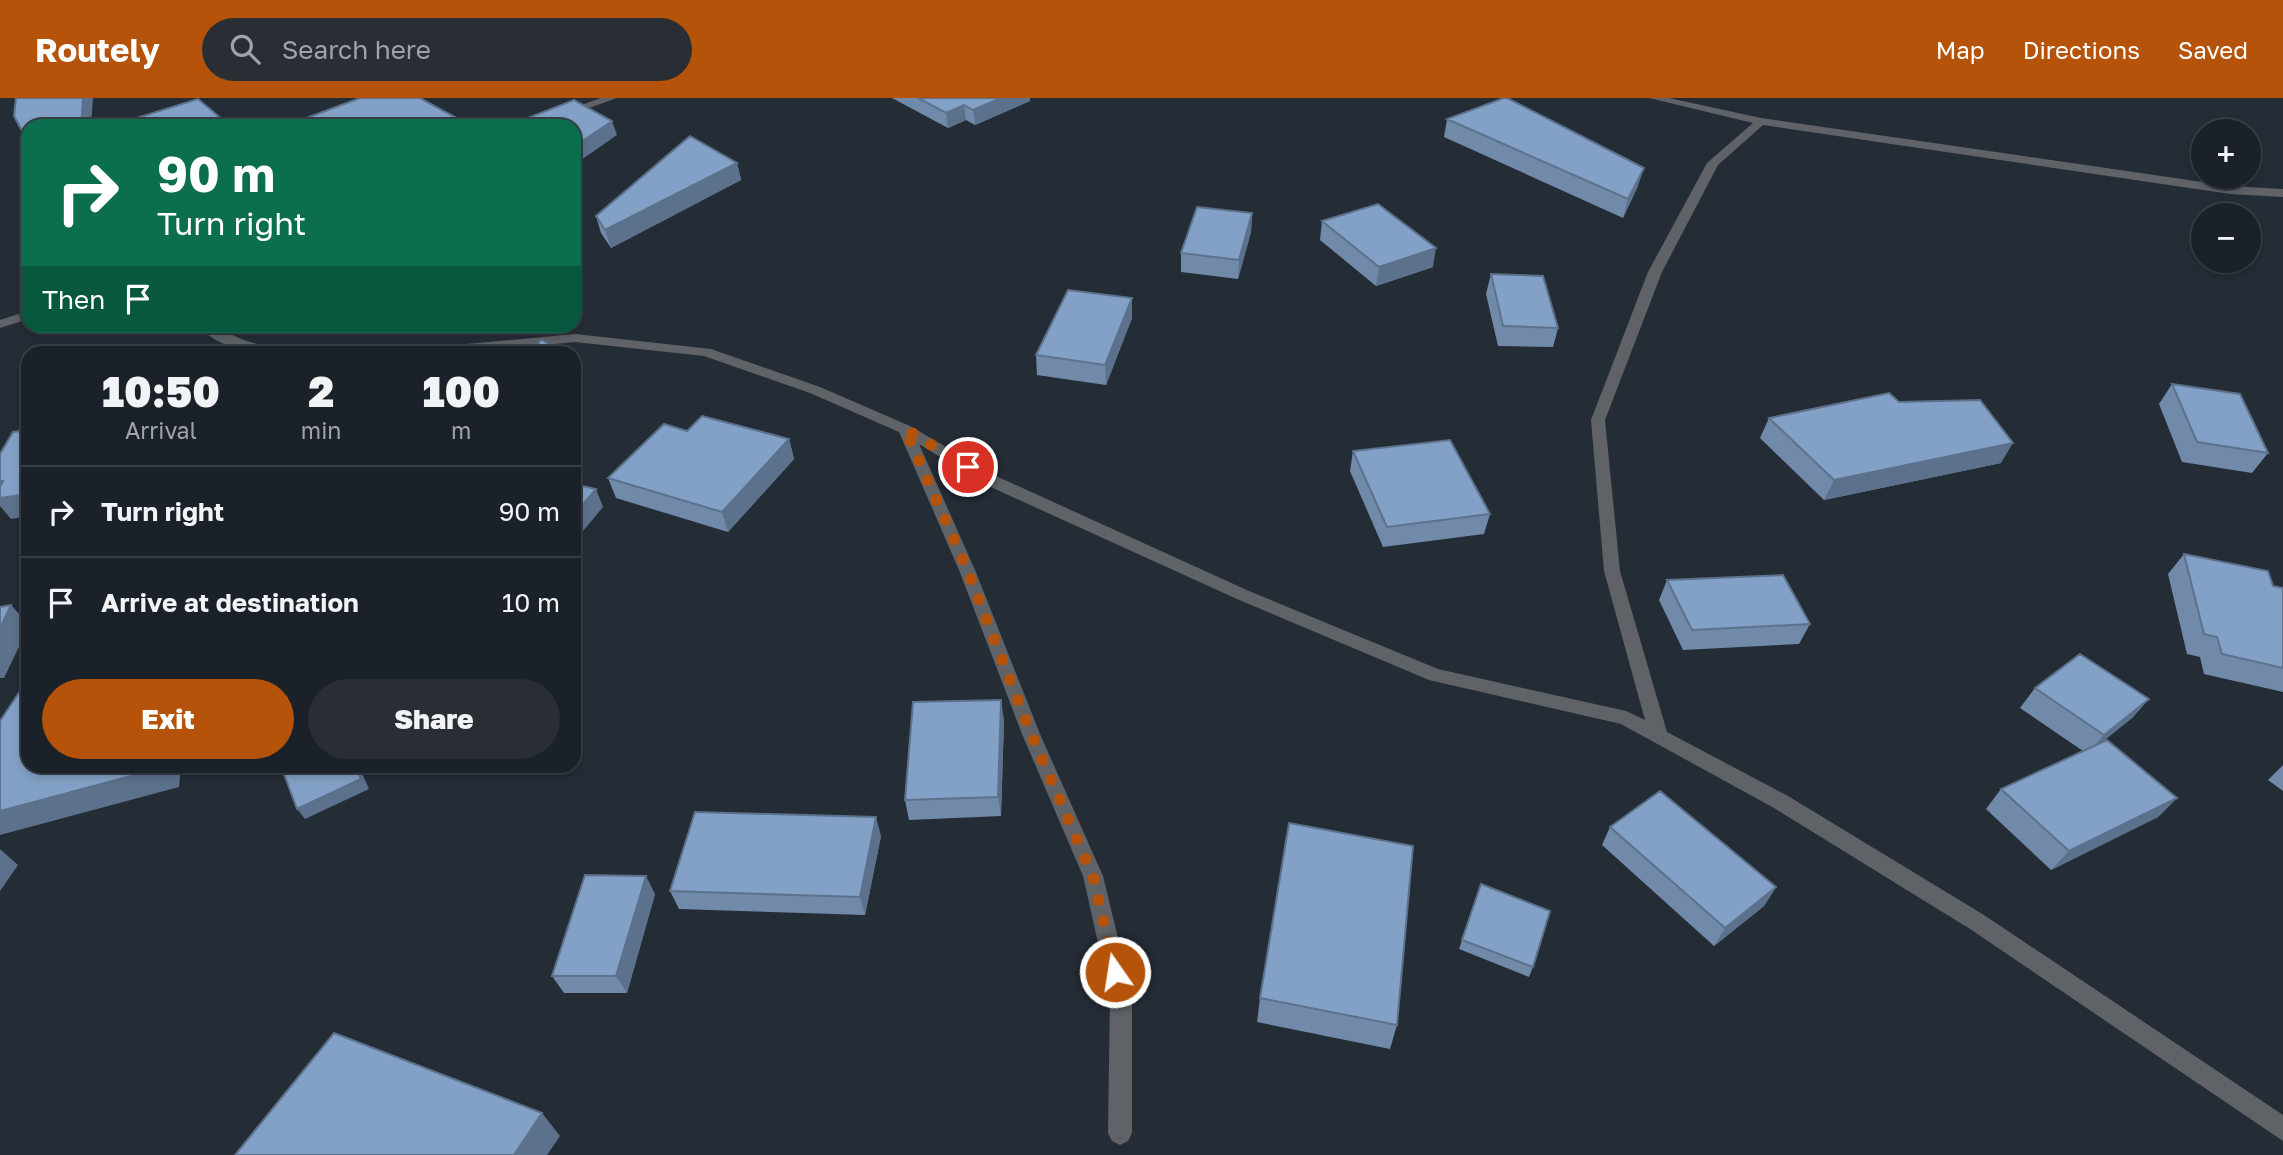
<!DOCTYPE html>
<html lang="en">
<head>
<meta charset="utf-8">
<style>
  body { margin:0; font-family:"Golos Text",sans-serif; background:#282e34; color:#f1f3f6; height:100vh; display:flex; flex-direction:column; font-size:26px; white-space:nowrap }
  * { box-sizing:border-box; margin:0 }
  p { font-size:23px; color:#a0a3a8 }
  .icon { flex:none; width:38px; height:38px; fill:none; stroke:currentColor; stroke-width:2; stroke-linecap:round; stroke-linejoin:round }
  .map { position:relative; flex:1; overflow:hidden }
  .side { position:absolute; left:21px; top:248px; width:560px; height:427px; display:flex; flex-direction:column; background:#1b2128; border-radius:21px; box-shadow:0 4px 10px #0003,0 0 0 2px #393e45 }
  .side>* { flex:none }
  .guide { position:absolute; left:21px; top:21px; width:560px; height:214px; border-radius:21px; box-shadow:0 4px 10px #0003,0 0 0 2px #393e45; background:#0b6e4f; color:#fff; overflow:hidden }
  .tools { position:absolute; left:2191px; top:21px; display:grid; gap:14px }
  .tools a { display:grid; place-items:center; width:70px; height:70px; border-radius:50%; background:#1b2128; box-shadow:0 4px 10px #0003,0 0 0 2px #393e45; font-size:35px }
  .pin { position:absolute; display:grid; place-items:center; width:60px; height:60px; color:#fff; margin:-30px; border:4px solid #fff; border-radius:50%; box-shadow:0 2px 7px #0007 }
  .me { position:absolute; width:77px; margin:-38px; rotate:347deg; stroke-linejoin:round; filter:drop-shadow(0 0 5px #0008) }
  .turn { display:flex; align-items:center; gap:24px; height:147px; padding:0 21px; font-size:32px }
  .turn .icon { width:91px; height:91px; stroke-width:2.5 }
  .turn b { display:block; font-size:49px; line-height:60px }
  .then { display:flex; align-items:center; height:66px; padding:0 21px; background:#0003; gap:14px; font-size:26px }
  .eta { display:flex; justify-content:space-evenly; align-items:center; height:119px; text-align:center }
  .eta b { font-size:42px; font-weight:800; line-height:49px }
  .button { display:flex; gap:14px; margin-top:auto; padding:14px 21px }
  .button a { flex:1; height:80px; border-radius:42px; background:#b45309; color:#fff; font-size:28px; font-weight:800; line-height:80px; text-align:center }
  .button a+a { background:#282e34; color:#f1f3f6 }
  ul { padding:0; list-style:none }
  li { display:flex; align-items:center; gap:21px; height:91px; padding:0 21px; border-top:2px solid #393e45 }
  li div { flex:1 }
  li b { display:block; font-size:26px }
  li em { font-style:normal }
  header { display:flex; align-items:center; gap:42px; box-sizing:border-box; height:98px; padding:0 35px; background:#b45309; color:#fff }
  header strong { font-size:33px }
  nav { display:flex; gap:38px; margin-inline-start:auto; font-size:24px }
  .search { width:490px; height:63px; background:#282e34; display:flex; align-items:center; gap:18px; box-sizing:border-box; padding:0 24px; border-radius:38px; color:#a0a3a8; font-size:26px }
  .map>svg:first-child { display:block }
  .lines { fill:none; stroke-linecap:round; stroke-linejoin:round }
  .street { fill:#5f6368; fill-rule:evenodd }
  .wall { fill:#718aaa }
  .shaded-wall { fill:#5c718b }
  .building { fill:#83a1c6; stroke:#5c718b; stroke-width:2 }
  .route { stroke:#b45309; stroke-width:12; stroke-dasharray:0 21.6 }
</style>
</head>
<body>
<header>
<strong>Routely</strong>
<div class="search"><svg class="icon" aria-label="search" viewBox="0 0 24 24"><circle cx="10" cy="10" r="6"/><path d="M15 15l6 6"/></svg>Search here</div>
<nav><a>Map</a><a>Directions</a><a>Saved</a></nav>
</header>
<div class="map">
<svg width="2283" height="1057" viewBox="0 0 2283 1057">
  <rect width="100%" height="100%" fill="#242c36"/>
  <g class="lines">
    <path class="street" d="M 601,0 L 617,0 L 539,28 L 522,28 Z
      M 1649,0 L 1669,0 L 1761,20 L 2230,88 L 2283,91 L 2283,99 L 2230,96 L 1763,27 L 1718,67 L 1662,174 L 1605,322 L 1620,473 L 1667,634 L 1788,698 L 1984,817 L 2283,1017 L 2283,1043 L 1970,831 L 1774,710 L 1621,626 L 1429,582 L 1237,501 L 984,386 L 919,346 L 975,472 L 1040,636 L 1103,778 L 1132,898 L 1132,1035 L 1128,1043 L 1120,1047 L 1112,1043 L 1108,1035 L 1110,898 L 1083,778 L 1022,636 L 959,472 L 899,334 L 810,295 L 704,258 L 575,244 L 453,256 L 395,256 L 402,252 L 575,236 L 711,251 L 820,289 L 910,328 L 996,378 L 1249,493 L 1438,571 L 1626,613 L 1645,622 L 1604,473 L 1591,322 L 1648,174 L 1707,65 L 1753,25 Z
      M 28,213 L 28,221 L 0,230 L 0,222 Z
      M 198,228 C 217,226 232,239 250,244 C 270,250 291,251 312,252 L 319,256 C 280,256 227,260 198,228 Z"/>
  </g>
  <path class="wall" d="M 892,0 L 1030,0 L 1030,3 L 975,27 L 966,22 L 948,30 Z
    M 1447,21 L 1638,88 L 1623,120 L 1444,39 Z
    M 737,65 L 741,82 L 611,150 L 601,135 L 596,118 Z
    M 1252,115 L 1251,134 L 1238,181 L 1181,174 L 1181,155 Z
    M 1322,123 L 1433,169 L 1376,188 L 1320,142 Z
    M 1491,176 L 1558,230 L 1553,249 L 1498,248 L 1486,196 Z
    M 1132,200 L 1132,220 L 1106,287 L 1037,277 L 1036,257 Z
    M 2172,286 L 2268,355 L 2252,375 L 2182,364 L 2159,306 Z
    M 1899,304 L 2001,365 L 1824,402 L 1760,340 L 1769,320 Z
    M 687,333 L 789,341 L 794,361 L 728,434 L 616,400 L 608,380 Z
    M 1353,353 L 1490,416 L 1484,436 L 1383,449 L 1350,373 Z
    M 2184,456 L 2273,488 L 2283,490 L 2283,594 L 2204,576 L 2200,559 L 2187,556 L 2168,476 Z
    M 1667,482 L 1810,526 L 1799,546 L 1683,552 L 1659,502 Z
    M 2035,590 L 2149,601 L 2132,620 L 2102,644 L 2177,700 L 2158,719 L 2051,772 L 1986,711 L 2001,691 L 2083,653 L 2020,610 Z
    M 1004,622 L 1001,718 L 909,722 L 905,702 Z
    M 2283,667 L 2283,693 L 2268,682 Z
    M 1610,729 L 1776,789 L 1764,808 L 1714,848 L 1602,747 Z
    M 881,738 L 865,817 L 679,811 L 670,793 Z
    M 1481,786 L 1533,869 L 1529,879 L 1459,851 Z
    M 655,796 L 627,895 L 564,895 L 552,878 Z
    M 1260,900 L 1397,927 L 1390,951 L 1257,924 Z"/>
  <path class="shaded-wall" d="M 83,0 L 93,0 L 91,28 L 81,28 Z
    M 1001,0 L 1030,0 L 1030,3 L 975,27 L 973,12 Z
    M 964,7 L 966,22 L 948,30 L 946,15 Z
    M 612,23 L 617,37 L 574,67 L 574,49 Z
    M 737,65 L 741,82 L 611,150 L 605,132 Z
    M 1644,70 L 1638,88 L 1623,120 L 1628,101 Z
    M 1252,115 L 1251,134 L 1238,181 L 1239,162 Z
    M 1436,150 L 1433,169 L 1376,188 L 1379,169 Z
    M 1132,200 L 1132,220 L 1106,287 L 1105,267 Z
    M 574,263 L 581,280 L 574,292 Z
    M 789,341 L 794,361 L 728,434 L 722,414 Z
    M 2013,345 L 2001,365 L 1824,402 L 1834,382 Z
    M 0,383 L 3,383 L 28,396 L 28,418 L 11,421 L 0,408 Z
    M 596,391 L 603,409 L 574,444 L 574,417 Z
    M 11,507 L 28,526 L 28,530 L 4,580 L 0,580 L 0,530 Z
    M 2149,601 L 2132,620 L 2087,656 L 2104,637 Z
    M 1001,602 L 1004,622 L 1001,718 L 998,699 Z
    M 162,668 L 181,668 L 179,689 L 0,737 L 0,713 Z
    M 356,668 L 359,668 L 369,691 L 305,721 L 297,711 Z
    M 2177,700 L 2158,719 L 2051,772 L 2069,753 Z
    M 876,719 L 881,738 L 865,817 L 860,799 Z
    M 0,751 L 18,767 L 0,793 Z
    M 646,778 L 655,796 L 627,895 L 616,878 Z
    M 1776,789 L 1764,808 L 1714,848 L 1725,830 Z
    M 542,1015 L 560,1038 L 547,1057 L 514,1057 Z"/>
  <path class="building" d="M 16,0 L 83,0 L 81,28 L 28,28 L 28,44 L 14,18 Z
    M 360,0 L 420,0 L 471,28 L 285,28 Z
    M 918,0 L 1001,0 L 973,12 L 964,7 L 946,15 Z
    M 1504,0 L 1507,0 L 1644,70 L 1628,101 L 1447,21 Z
    M 198,1 L 230,28 L 111,28 Z
    M 574,2 L 612,23 L 574,49 L 574,28 L 507,28 Z
    M 690,38 L 737,65 L 605,132 L 596,118 Z
    M 1378,106 L 1436,150 L 1379,169 L 1322,123 Z
    M 1197,109 L 1252,115 L 1239,162 L 1181,155 Z
    M 1491,176 L 1543,178 L 1558,230 L 1503,228 Z
    M 1068,192 L 1132,200 L 1105,267 L 1036,257 Z
    M 541,241 L 565,256 L 532,256 Z
    M 2172,286 L 2240,296 L 2268,355 L 2197,344 Z
    M 1889,295 L 1899,304 L 1980,302 L 2013,345 L 1834,382 L 1769,320 Z
    M 702,318 L 789,341 L 722,414 L 608,380 L 664,326 L 687,333 Z
    M 28,332 L 28,396 L 0,400 L 0,389 L 3,383 L 0,383 L 0,356 L 13,334 Z
    M 1450,342 L 1490,416 L 1387,429 L 1353,353 Z
    M 574,386 L 596,391 L 574,417 Z
    M 2184,456 L 2268,473 L 2273,488 L 2283,490 L 2283,570 L 2222,556 L 2217,539 L 2204,536 Z
    M 1783,477 L 1810,526 L 1692,532 L 1667,482 Z
    M 11,507 L 0,530 L 0,509 Z
    M 2080,556 L 2149,601 L 2104,637 L 2035,590 Z
    M 28,581 L 28,668 L 162,668 L 161,670 L 0,713 L 0,623 Z
    M 1001,602 L 998,699 L 905,702 L 913,604 Z
    M 2107,642 L 2177,700 L 2069,753 L 2001,691 Z
    M 281,668 L 356,668 L 361,681 L 297,711 Z
    M 1660,693 L 1776,789 L 1725,830 L 1610,729 Z
    M 695,714 L 876,719 L 860,799 L 670,793 Z
    M 1289,725 L 1413,748 L 1397,927 L 1260,900 Z
    M 585,777 L 646,778 L 616,878 L 552,878 Z
    M 1481,786 L 1550,813 L 1533,869 L 1462,842 Z
    M 334,935 L 542,1015 L 514,1057 L 235,1057 Z"/>
  <g class="lines">
    <path class="route" d="M 968,369 L 905,331 L 967,471 L 1031,636 L 1093,778 L 1115,874"/>
  </g>
</svg>
<div class="tools">
<a>+</a>
<a>−</a>
</div>
<div class="pin" style="left:968px;top:369px;background:#d93025"><svg class="icon" aria-label="arrive" viewBox="0 0 24 24"><path d="M6 21V4h12l-3 4 3 4H6"/></svg></div>
<svg class="me" style="left:1115px;top:874px" viewBox="-20 -20 40 40"><circle r="17" fill="#b45309" stroke="#fff" stroke-width="3"/><path d="M0-11L8 9 0 5-8 9z" fill="#fff"/></svg>
<div class="guide">
<div class="turn"><svg class="icon" aria-label="right" viewBox="0 0 24 24"><path d="M7 20v-9h11M14 6l5 5-5 5"/></svg><div><b>90 m</b>Turn right</div></div>
<div class="then">Then<svg class="icon" aria-label="arrive" viewBox="0 0 24 24"><path d="M6 21V4h12l-3 4 3 4H6"/></svg></div>
</div>
<section class="side">
<div class="eta">
<div><b>10:50</b><p>Arrival</p></div>
<div><b>2</b><p>min</p></div>
<div><b>100</b><p>m</p></div>
</div>
<ul>
<li><svg class="icon" aria-label="right" viewBox="0 0 24 24"><path d="M7 20v-9h11M14 6l5 5-5 5"/></svg><div><b>Turn right</b></div><em>90 m</em></li>
<li><svg class="icon" aria-label="arrive" viewBox="0 0 24 24"><path d="M6 21V4h12l-3 4 3 4H6"/></svg><div><b>Arrive at destination</b></div><em>10 m</em></li>
</ul>
<div class="button"><a>Exit</a><a>Share</a></div>
</section>
</div>
</body>
</html>
